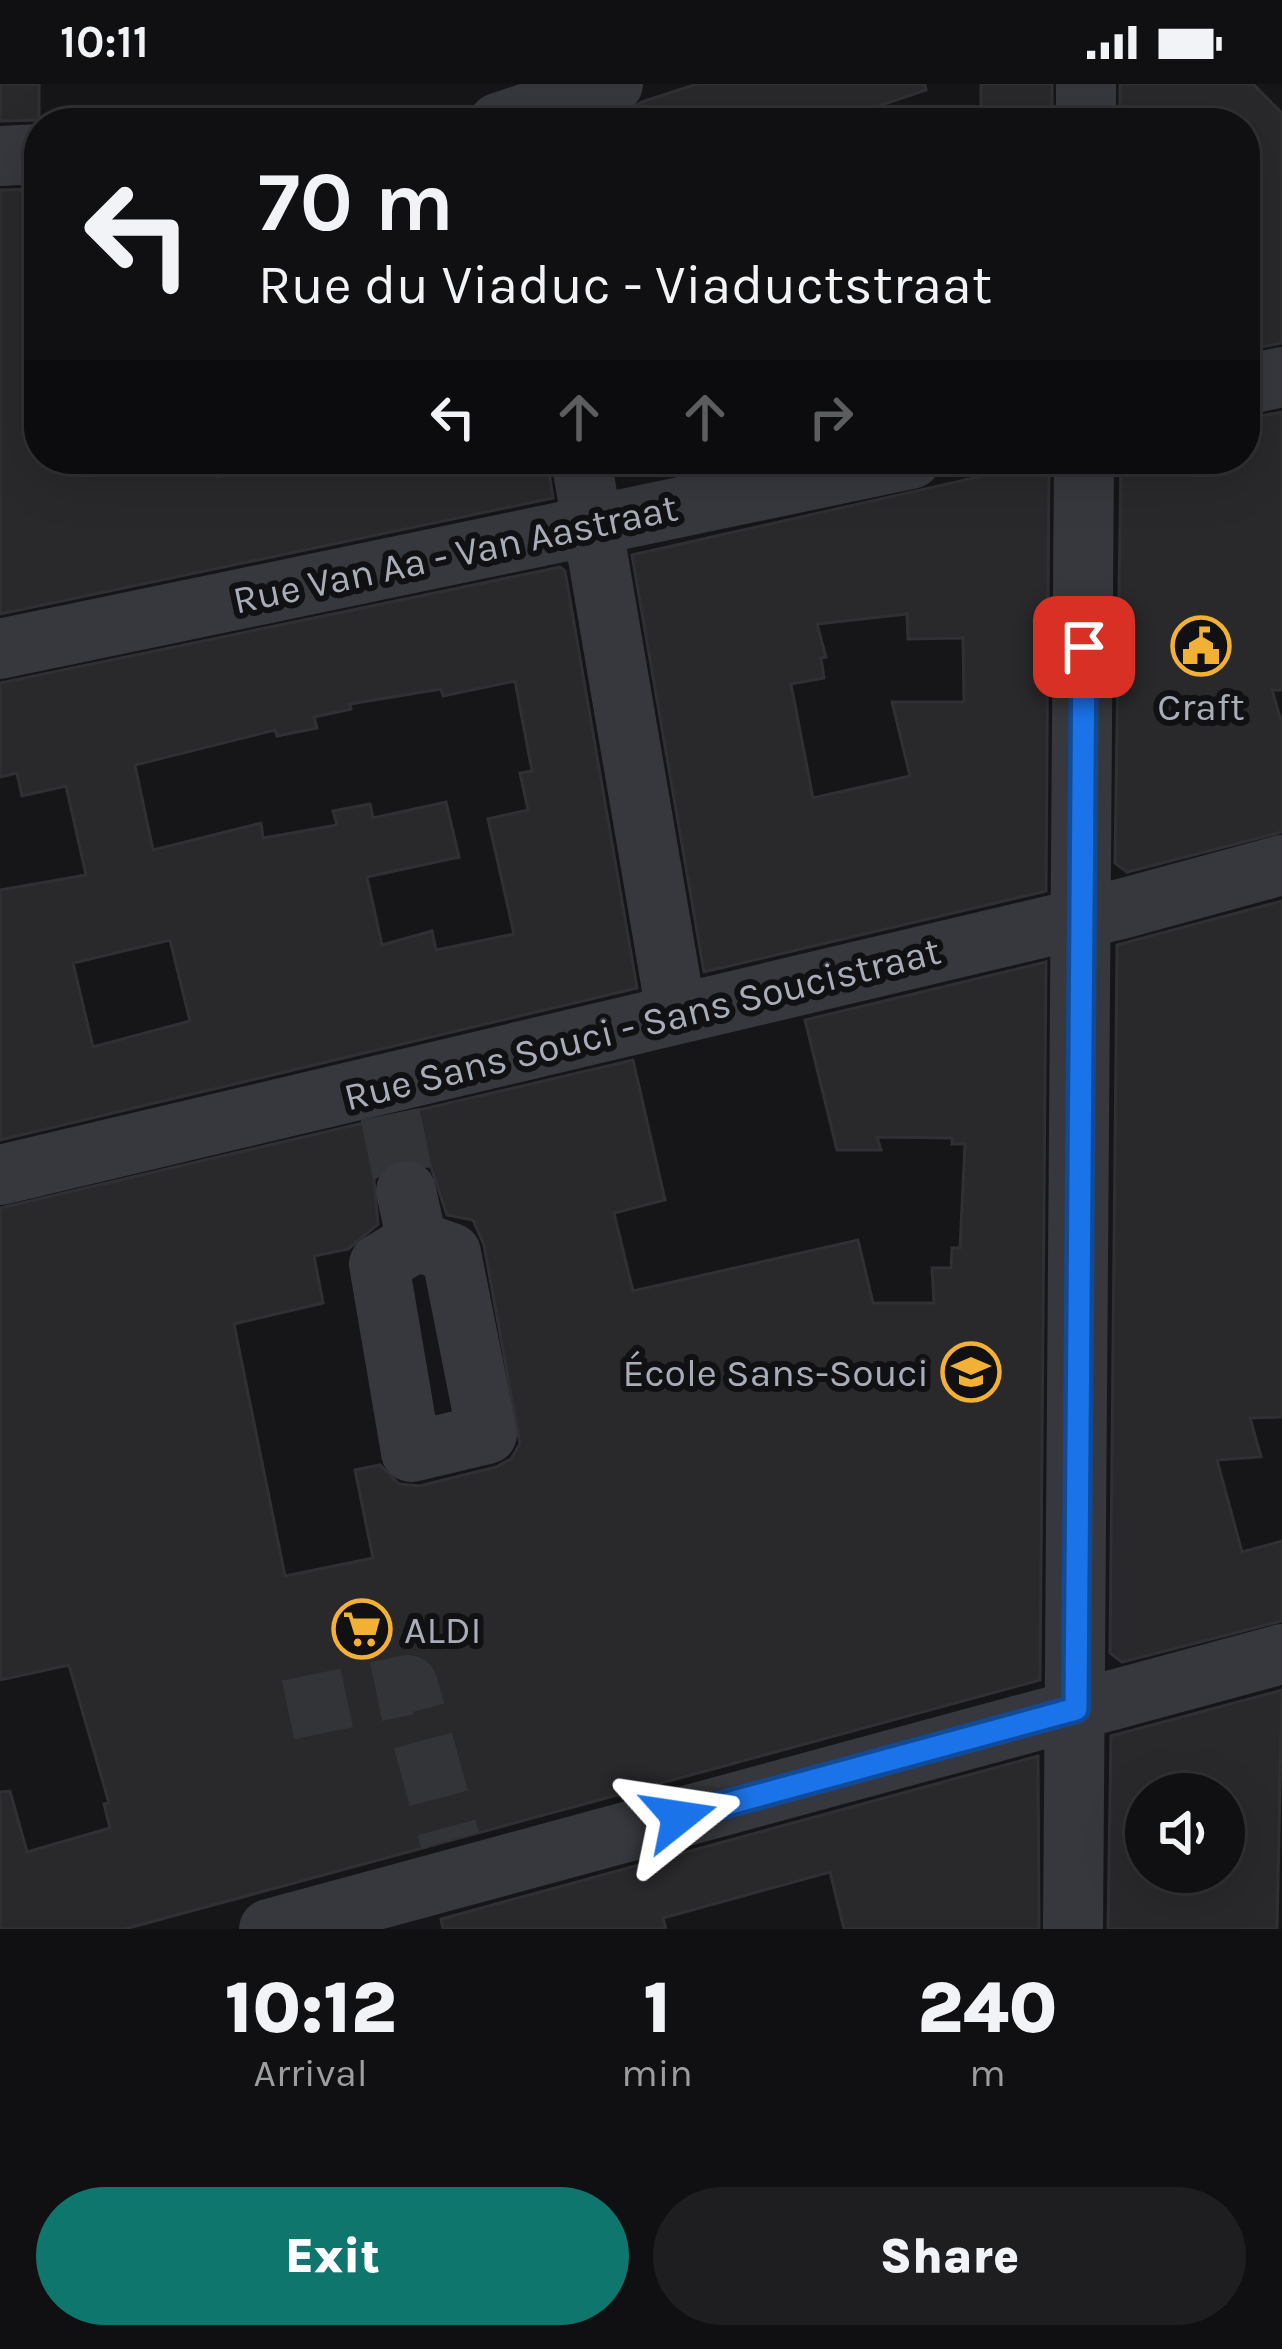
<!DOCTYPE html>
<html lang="en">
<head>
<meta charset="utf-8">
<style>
  body { margin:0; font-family:Karla,sans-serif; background:#1e1e20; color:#f1f3f6; height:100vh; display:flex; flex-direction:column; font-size:45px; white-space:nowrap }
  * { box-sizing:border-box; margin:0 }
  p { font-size:39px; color:#9c9d9f }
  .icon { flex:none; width:66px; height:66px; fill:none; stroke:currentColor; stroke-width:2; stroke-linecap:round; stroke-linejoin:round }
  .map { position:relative; height:1845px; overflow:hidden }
  .side { display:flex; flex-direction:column; background:#101012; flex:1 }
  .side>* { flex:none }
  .top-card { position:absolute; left:24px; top:24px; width:1236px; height:366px; border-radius:48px; box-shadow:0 12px 48px #0002,0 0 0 3px #303032; background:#101012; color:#f1f3f6; overflow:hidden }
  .tools { position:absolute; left:1125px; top:1689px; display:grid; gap:24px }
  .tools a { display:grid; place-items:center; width:120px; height:120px; border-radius:50%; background:#101012; box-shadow:0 12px 48px #0002,0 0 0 3px #303032; font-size:60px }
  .pin { position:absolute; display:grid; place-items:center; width:102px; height:102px; color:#fff; margin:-51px; border-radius:24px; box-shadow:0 6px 18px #0006 }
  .me { position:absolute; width:132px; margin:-66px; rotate:75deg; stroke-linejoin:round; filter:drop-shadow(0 0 9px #0008) }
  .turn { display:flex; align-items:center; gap:42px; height:252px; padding:0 36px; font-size:54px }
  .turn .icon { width:156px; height:156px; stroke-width:2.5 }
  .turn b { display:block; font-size:84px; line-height:102px }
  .lanes { display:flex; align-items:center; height:114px; padding:0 36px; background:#0003; justify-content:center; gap:60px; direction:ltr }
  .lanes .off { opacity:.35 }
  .eta { display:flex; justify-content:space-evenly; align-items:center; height:204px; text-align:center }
  .eta b { font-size:72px; font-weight:800; line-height:84px }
  .primary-button { display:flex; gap:24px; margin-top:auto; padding:24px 36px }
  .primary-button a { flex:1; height:138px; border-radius:72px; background:#0f766e; color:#fff; font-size:48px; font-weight:800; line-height:138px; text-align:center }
  .primary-button a+a { background:#1e1e20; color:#f1f3f6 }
  .status { display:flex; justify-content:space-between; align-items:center; height:84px; padding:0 60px; background:#101012; direction:ltr }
  .status svg { height:33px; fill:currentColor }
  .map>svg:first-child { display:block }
  .building { fill:#29292c; stroke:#303034; stroke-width:3; fill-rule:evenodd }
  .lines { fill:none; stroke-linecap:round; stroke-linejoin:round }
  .minor-tunnel { stroke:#333438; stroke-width:60; stroke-dasharray:60 30; stroke-linecap:butt }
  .minor { stroke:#37383d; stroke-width:60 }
  .route-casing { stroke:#114b97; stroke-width:30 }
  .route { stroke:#1a73e8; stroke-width:21 }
  .labels { text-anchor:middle; stroke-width:12; stroke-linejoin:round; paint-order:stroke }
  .street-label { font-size:39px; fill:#a8adb8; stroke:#111113 }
  .poi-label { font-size:39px; fill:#a8adb8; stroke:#111113 }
</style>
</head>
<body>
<div class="status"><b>10:11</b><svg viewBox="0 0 49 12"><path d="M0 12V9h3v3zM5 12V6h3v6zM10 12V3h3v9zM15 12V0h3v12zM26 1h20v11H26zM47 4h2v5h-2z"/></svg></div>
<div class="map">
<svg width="1282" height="1845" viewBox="0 0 1282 1845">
  <rect width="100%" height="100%" fill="#161618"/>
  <path class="building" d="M 0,0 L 39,0 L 39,36 L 0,37 Z
    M 697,0 L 925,0 L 926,6 L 828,39 L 605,39 L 642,18 Z
    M 981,0 L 1052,0 L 1052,39 L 981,39 Z
    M 1120,0 L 1253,0 L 1282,29 L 1282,259 L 1245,266 L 1245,39 L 1120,39 Z
    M 39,105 L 39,375 L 214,375 L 217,393 L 320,375 L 547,375 L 553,414 L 0,530 L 0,106 Z
    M 1282,328 L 1282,606 L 1272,606 L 1282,640 L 1282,748 L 1127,788 L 1115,779 L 1121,375 L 1245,375 L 1245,335 Z
    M 685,375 L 742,375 L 688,386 Z
    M 1049,377 L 1046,807 L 704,888 L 632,471 ZM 907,530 L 908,555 L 963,554 L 964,618 L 892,618 L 910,692 L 813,714 L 791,600 L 824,594 L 821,574 L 826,573 L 817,540 Z
    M 560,483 L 565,487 L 637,904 L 0,1056 L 0,806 L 86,791 L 66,702 L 22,712 L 17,689 L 0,693 L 0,599 ZM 515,597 L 532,687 L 520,689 L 528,726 L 488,735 L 514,850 L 436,866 L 432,847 L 382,861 L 367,793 L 459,773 L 446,718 L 373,734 L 370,720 L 333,727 L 337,741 L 263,754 L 261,739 L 153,766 L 135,681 L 275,646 L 277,652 L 317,644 L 314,633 L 351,625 L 350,620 L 441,605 L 443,612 ZM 170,856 L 190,937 L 93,963 L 73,879 Z
    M 1282,817 L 1282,1333 L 1250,1334 L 1261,1373 L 1217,1376 L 1242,1468 L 1282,1457 L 1282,1537 L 1122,1578 L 1110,1569 L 1117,861 Z
    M 1046,878 L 1040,1596 L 125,1845 L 0,1845 L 0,1708 L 10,1707 L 27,1768 L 110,1744 L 104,1720 L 109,1719 L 69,1581 L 0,1596 L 0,1124 L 633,976 L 665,1116 L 614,1129 L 633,1207 L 858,1156 L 873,1219 L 934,1219 L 932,1184 L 951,1184 L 952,1164 L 960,1164 L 965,1060 L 952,1060 L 952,1054 L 877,1053 L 881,1066 L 837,1066 L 805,936 ZM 400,1073 L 431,1083 L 447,1131 L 473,1136 L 484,1161 L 520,1360 L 511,1375 L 496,1383 L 419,1402 L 399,1400 L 380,1381 L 355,1386 L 373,1474 L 285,1492 L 234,1240 L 323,1219 L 314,1172 L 348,1165 L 378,1140 L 374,1096 L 384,1081 Z
    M 1282,1606 L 1277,1845 L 1108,1845 L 1111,1652 ZM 1146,1710 L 1224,1710 L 1224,1788 L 1146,1788 Z
    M 1038,1672 L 1039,1845 L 844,1845 L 830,1788 L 663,1834 L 666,1845 L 443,1845 L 441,1835 Z"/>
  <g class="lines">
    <path class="minor-tunnel" d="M 390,1030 L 406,1107
      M 288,1626 L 408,1601 L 450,1756"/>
    <path class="minor" d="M 498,39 L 613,0
      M 1086,39 L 1086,0
      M 0,72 L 39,70
      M 1245,301 L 1282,293
      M 581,375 L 676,928
      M 0,565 L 911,375
      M 0,1091 L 1121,825 L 1282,781
      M 406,1107 L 417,1157
      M 417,1157 L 451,1169 L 487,1350 L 411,1368 L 379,1180 Z
      M 269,1845 L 1282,1570
      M 1073,1845 L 1084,375"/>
  </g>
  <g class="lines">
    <g class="route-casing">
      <path id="route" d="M 679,1733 L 1076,1625 L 1084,563"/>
    </g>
    <use href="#route" class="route"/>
  </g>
  <defs>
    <g id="civic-ring" transform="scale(3)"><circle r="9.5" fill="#111113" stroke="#f2b134" stroke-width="1.5"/><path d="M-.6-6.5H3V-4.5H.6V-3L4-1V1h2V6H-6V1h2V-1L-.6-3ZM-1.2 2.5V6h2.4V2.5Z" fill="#f2b134"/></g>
    <g id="school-ring" transform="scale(3)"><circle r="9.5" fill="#111113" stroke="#f2b134" stroke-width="1.5"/><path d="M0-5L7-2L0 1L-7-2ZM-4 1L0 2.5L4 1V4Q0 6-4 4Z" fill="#f2b134"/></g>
    <g id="supermarket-ring" transform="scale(3)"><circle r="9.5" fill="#111113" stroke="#f2b134" stroke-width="1.5"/><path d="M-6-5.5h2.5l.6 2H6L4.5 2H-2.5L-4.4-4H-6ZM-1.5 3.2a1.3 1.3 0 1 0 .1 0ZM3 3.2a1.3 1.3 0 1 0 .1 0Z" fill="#f2b134"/></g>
  </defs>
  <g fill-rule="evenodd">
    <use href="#civic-ring" x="1201" y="562"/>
    <use href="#school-ring" x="971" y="1288"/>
    <use href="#supermarket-ring" x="362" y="1545"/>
  </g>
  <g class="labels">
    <g class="street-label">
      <text transform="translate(455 469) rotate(-12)" y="14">Rue Van Aa - Van Aastraat</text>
      <text transform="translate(642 939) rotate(-14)" y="14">Rue Sans Souci - Sans Soucistraat</text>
    </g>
    <g class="poi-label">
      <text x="1201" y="636">Craft</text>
      <text x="929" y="1302" text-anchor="end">École Sans-Souci</text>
      <text x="404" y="1559" text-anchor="start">ALDI</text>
    </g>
  </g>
</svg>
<div class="tools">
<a><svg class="icon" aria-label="sound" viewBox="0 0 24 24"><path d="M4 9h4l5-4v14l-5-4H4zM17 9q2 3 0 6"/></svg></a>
</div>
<div class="pin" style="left:1084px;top:563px;background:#d93025"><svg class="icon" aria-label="arrive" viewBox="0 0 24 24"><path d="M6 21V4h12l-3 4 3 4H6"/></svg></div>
<svg class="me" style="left:679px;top:1733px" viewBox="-20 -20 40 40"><path d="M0-17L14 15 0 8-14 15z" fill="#1a73e8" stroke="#fff" stroke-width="4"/></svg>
<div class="top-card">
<div class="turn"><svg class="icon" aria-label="left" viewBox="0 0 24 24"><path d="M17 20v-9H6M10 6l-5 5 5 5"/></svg><div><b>70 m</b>Rue du Viaduc - Viaductstraat</div></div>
<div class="lanes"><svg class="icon" aria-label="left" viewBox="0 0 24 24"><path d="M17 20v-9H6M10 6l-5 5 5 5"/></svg><svg class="icon off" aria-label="ahead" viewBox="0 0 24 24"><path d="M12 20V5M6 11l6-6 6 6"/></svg><svg class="icon off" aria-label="ahead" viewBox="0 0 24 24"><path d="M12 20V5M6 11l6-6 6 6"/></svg><svg class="icon off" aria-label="right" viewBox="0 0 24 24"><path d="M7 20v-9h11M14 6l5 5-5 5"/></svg></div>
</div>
</div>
<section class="side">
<div class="eta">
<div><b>10:12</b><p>Arrival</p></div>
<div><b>1</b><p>min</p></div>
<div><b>240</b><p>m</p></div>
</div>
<div class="primary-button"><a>Exit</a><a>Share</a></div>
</section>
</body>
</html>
